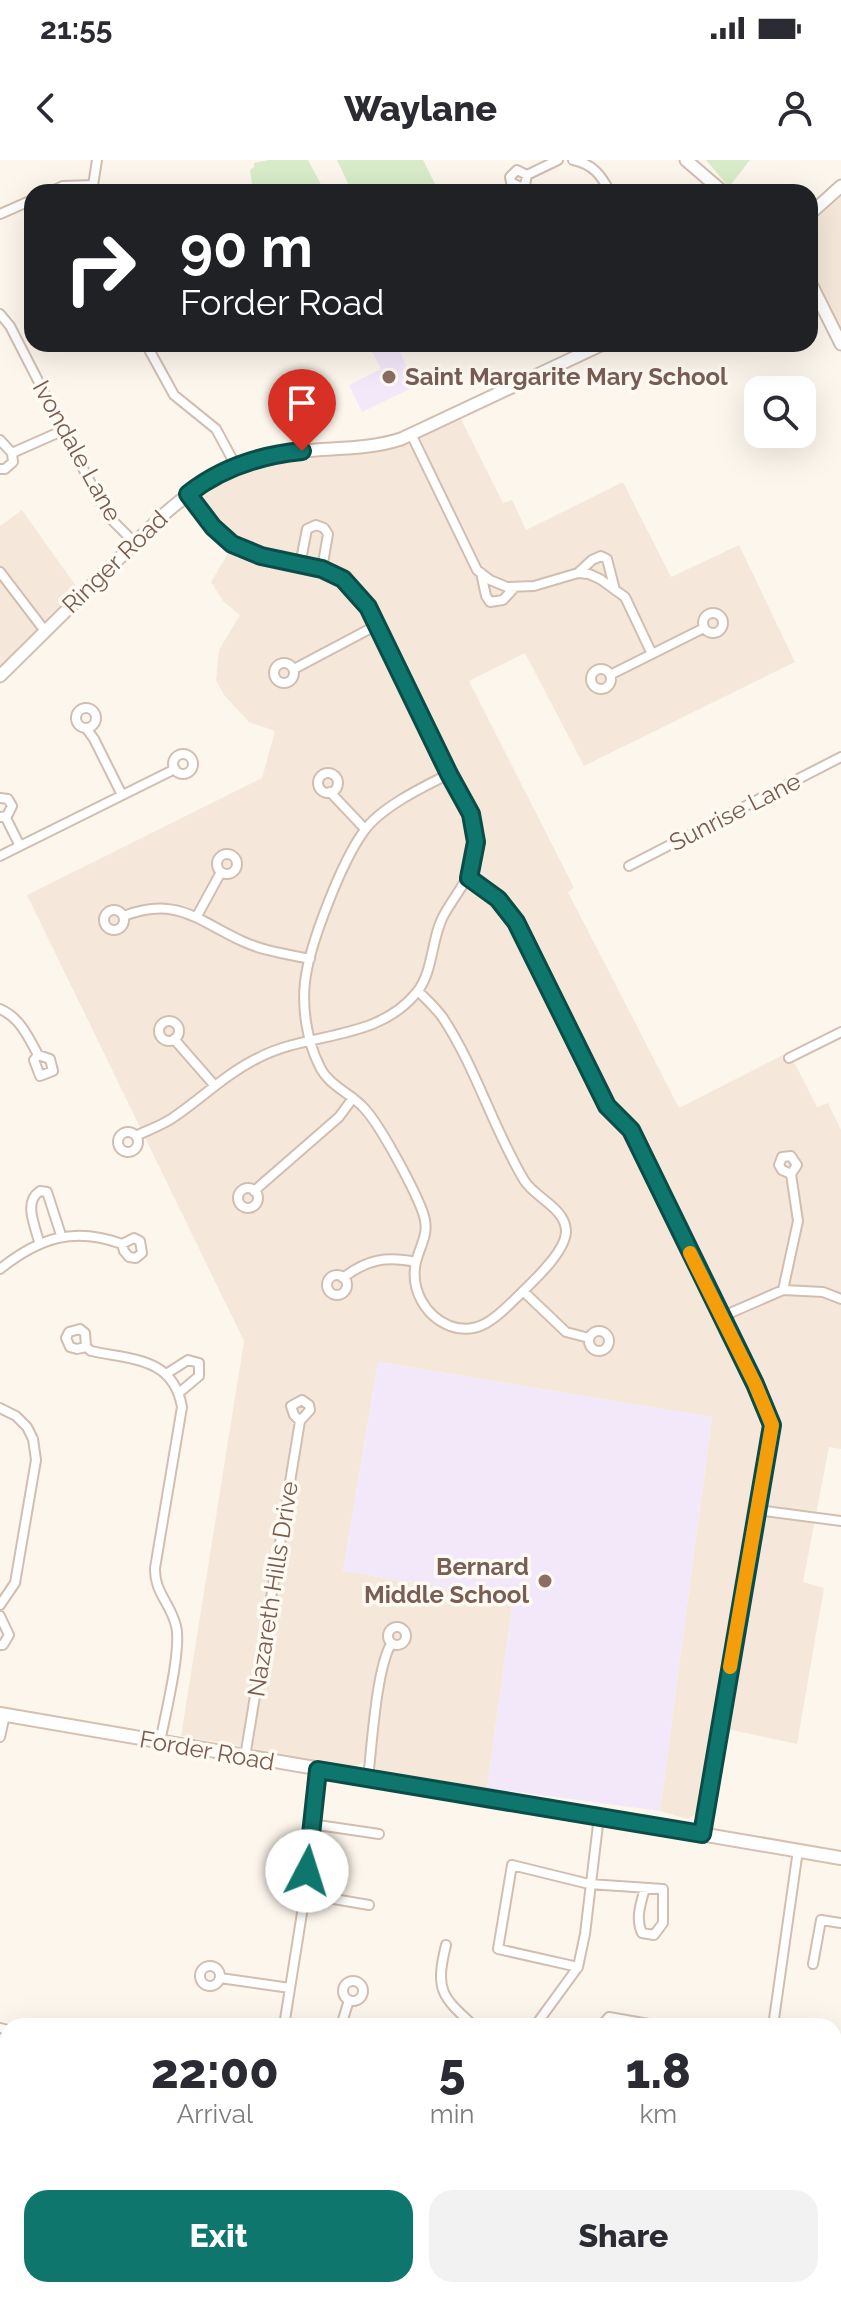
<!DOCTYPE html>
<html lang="en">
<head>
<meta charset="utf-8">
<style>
  body { margin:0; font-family:Raleway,sans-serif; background:#f2f2f3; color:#2b2b33; height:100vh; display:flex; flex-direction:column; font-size:30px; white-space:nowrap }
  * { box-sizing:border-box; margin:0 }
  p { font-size:26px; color:#7c7c81 }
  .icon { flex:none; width:44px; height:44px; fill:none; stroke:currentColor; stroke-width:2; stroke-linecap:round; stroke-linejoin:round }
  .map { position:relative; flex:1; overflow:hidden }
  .panel { position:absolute; left:0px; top:1858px; width:842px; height:280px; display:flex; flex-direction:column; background:#fff; border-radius:24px 24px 0 0; box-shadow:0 8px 32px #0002 }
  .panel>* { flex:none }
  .top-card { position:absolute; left:24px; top:24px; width:794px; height:168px; border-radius:24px; box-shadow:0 8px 32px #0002; background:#202124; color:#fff; overflow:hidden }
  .tools { position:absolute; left:744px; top:216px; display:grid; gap:16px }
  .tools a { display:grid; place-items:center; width:72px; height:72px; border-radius:16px; background:#fff; box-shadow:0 8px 32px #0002; font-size:40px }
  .pin { position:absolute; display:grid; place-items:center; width:68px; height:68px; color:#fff; margin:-82px -34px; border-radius:50% 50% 50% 0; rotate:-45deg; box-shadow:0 0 8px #0007 }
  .pin .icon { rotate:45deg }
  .me { position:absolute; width:88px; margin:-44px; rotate:5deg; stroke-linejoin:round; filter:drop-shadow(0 0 6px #0008) }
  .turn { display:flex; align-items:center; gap:28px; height:168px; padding:0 24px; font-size:36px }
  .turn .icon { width:104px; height:104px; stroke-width:2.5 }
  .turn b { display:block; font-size:56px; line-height:68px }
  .eta { display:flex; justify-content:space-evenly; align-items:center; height:136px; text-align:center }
  .eta b { font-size:48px; font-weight:800; line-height:56px }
  .primary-button { display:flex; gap:16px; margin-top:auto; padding:16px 24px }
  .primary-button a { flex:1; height:92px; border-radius:24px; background:#0f766e; color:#fff; font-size:32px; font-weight:800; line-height:92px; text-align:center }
  .primary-button a+a { background:#f2f2f3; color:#2b2b33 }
  .status { display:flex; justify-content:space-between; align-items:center; height:56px; padding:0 40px; background:#fff; direction:ltr }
  .status svg { height:22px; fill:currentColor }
  header { display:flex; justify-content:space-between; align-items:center; height:104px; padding:0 24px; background:#fff; font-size:36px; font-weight:800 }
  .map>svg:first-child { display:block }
  .residential { fill:#f5e8da }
  .education { fill:#f3e8fa }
  .green { fill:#d8ecc9 }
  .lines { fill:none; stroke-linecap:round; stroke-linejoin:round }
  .minor-casing { stroke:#d1beb0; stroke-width:12 }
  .tertiary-casing { stroke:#d1beb0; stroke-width:15 }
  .secondary-casing { stroke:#d6c0b0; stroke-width:16 }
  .minor { stroke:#fff; stroke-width:8 }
  .tertiary { stroke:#fff; stroke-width:11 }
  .secondary { stroke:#fff; stroke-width:12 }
  .route-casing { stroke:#0a4d48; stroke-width:20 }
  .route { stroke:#0f766e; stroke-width:14 }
  .slow { stroke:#f59e0b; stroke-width:14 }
  .education-dot { fill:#8d6e63; stroke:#fffaf3; stroke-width:3 }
  .labels { text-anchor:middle; stroke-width:7; stroke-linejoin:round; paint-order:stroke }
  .education-label { font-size:24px; font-weight:bold; fill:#785e54; stroke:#fffaf3; text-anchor:start }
  .street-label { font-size:24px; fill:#7a5c4d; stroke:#fffaf3 }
</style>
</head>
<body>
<div class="status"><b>21:55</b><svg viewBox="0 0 49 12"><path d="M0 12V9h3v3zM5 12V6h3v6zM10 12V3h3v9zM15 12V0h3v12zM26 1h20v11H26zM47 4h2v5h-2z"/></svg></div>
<header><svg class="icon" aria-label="back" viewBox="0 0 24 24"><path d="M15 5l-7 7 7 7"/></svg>Waylane<svg class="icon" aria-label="person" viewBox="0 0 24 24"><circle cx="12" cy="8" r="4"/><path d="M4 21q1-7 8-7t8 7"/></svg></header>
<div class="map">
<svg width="841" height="2138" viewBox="0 0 841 2138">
  <rect width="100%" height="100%" fill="#fdf6ec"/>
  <path class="residential" d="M 841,36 L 841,170 L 810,107 L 810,65 Z
    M 460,257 L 503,343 L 512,340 L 526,370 L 623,322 L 671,417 L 739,385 L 795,502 L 584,606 L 525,493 L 469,521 L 574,728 L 568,732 L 679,948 L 789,892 L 817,947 L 828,943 L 841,970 L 841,1289 L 829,1287 L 803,1422 L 824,1428 L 797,1584 L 713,1566 L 697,1654 L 687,1659 L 660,1651 L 712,1257 L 378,1202 L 343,1411 L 513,1440 L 487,1628 L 378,1611 L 374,1606 L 383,1534 L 374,1533 L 365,1599 L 361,1604 L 354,1606 L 181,1576 L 244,1181 L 27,735 L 262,618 L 275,571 L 249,562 L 224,535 L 216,520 L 219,490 L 240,455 L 223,441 L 211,422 L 236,380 L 203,347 L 200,340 L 200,333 L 242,308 L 298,296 L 387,289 L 400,285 Z
    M 22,350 L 78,429 L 0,511 L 0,366 Z"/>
  <path class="education" d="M 368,184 L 396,184 L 416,226 L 362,252 L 349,225 L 381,209 Z
    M 378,1202 L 712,1257 L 660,1651 L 487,1628 L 513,1440 L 343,1411 Z"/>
  <path class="green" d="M 269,0 L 308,0 L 325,32 L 253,32 L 250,10 L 254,7 L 254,3 Z
    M 337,0 L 423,0 L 439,32 L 352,32 Z
    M 706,0 L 750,0 L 729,27 Z"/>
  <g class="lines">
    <g class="minor-casing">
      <path id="minor" d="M 573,0 C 593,4 601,15 610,32
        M 527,15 L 517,10 L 510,17 L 511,22 L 520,27 L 525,25 L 527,15 L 558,0
        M 50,32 L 63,26 L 93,25
        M 92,32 L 97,0
        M 0,54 L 32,40
        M 0,154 L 10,166 L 107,355 L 135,383
        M 146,184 L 174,235 L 216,269 L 236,306
        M 411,274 L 477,410 L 490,420 L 507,427 L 534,426 L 578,413 L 589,414 L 600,419 L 625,437 L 652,494
        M 0,280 L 12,293
        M 12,293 L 64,270
        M 0,309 L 5,309 L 13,302 L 12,293
        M 300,405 L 307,369 L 316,365 L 324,368 L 328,374 L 322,409
        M 0,412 L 45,471
        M 481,413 L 486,436 L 490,442 L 503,440 L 515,427
        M 578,413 L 592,400 L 601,396 L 607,399 L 615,430
        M703 463a10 10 0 1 1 20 0a10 10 0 1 1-20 0Z
        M274 513a10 10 0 1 1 20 0a10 10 0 1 1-20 0Z
        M 294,509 L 377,465
        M591 519a10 10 0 1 1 20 0a10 10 0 1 1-20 0Z
        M 610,515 L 704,468
        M76 558a10 10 0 1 1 20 0a10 10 0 1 1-20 0Z
        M 86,568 L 94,579 L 122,635
        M173 604a10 10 0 1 1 20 0a10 10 0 1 1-20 0Z
        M318 623a10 10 0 1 1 20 0a10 10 0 1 1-20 0Z
        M 330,632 L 365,669
        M 0,638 L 8,639 L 12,646 L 7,656 L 0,657
        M 5,656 L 20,686
        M217 704a10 10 0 1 1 20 0a10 10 0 1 1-20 0Z
        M 0,696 L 175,609
        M 629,706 L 841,597
        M 469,718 L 498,739 L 516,762 L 607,946 L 631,970 L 755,1224 L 772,1265 L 702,1674
        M104 760a10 10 0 1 1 20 0a10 10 0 1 1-20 0Z
        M 124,756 C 176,736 197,760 242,781 C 263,791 287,794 310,799
        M 197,756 L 221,712
        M 418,831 C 427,840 436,848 443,858 C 476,908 493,968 524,1020 C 535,1038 564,1047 566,1070 C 567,1092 529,1125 513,1141 C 496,1158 477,1176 450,1166 C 425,1156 410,1129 416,1102 C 421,1082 431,1073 422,1050 C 413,1027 379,962 362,946 C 348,932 327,924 319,905 C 307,881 302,848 305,822 C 309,785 342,701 364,671 C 381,647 423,627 449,614
        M 0,849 C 20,858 28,876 38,895 L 34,900 L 40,916 L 53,911 L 50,899 L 38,895
        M159 871a10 10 0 1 1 20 0a10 10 0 1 1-20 0Z
        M 174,879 L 215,926
        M 789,898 L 841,872
        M118 982a10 10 0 1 1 20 0a10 10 0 1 1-20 0Z
        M 136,976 C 148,970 163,965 174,957 C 202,938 227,913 258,898 C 309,871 377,882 417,832 C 434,811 431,776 445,753 C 464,720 483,707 474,665 C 470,645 456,628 447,611 C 420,557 395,501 368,447 C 360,438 353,427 343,420 C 312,397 266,405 232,384 C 214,372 201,351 188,334
        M238 1038a10 10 0 1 1 20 0a10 10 0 1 1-20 0Z
        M 254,1031 L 339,957 L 353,938
        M 39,1082 C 35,1065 23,1042 40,1031 L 47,1032 L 61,1075
        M 0,1109 C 39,1078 74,1066 122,1084 L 134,1078 L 140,1081 L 142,1093 L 136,1098 L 129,1097 L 124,1091 L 122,1084
        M327 1125a10 10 0 1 1 20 0a10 10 0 1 1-20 0Z
        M 343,1118 C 367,1099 387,1096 416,1102
        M 783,1130 L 798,1061 L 791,1014 L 797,1005 L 791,996 L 782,997 L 779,1005 L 782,1010 L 791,1014
        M 523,1131 L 566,1172 L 589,1178
        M 721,1157 L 783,1130 L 823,1132 L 841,1139
        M589 1181a10 10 0 1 1 20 0a10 10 0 1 1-20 0Z
        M 86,1187 L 77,1189 L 70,1187 L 66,1178 L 69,1172 L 80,1169 L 85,1173 L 86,1187 L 91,1191 C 132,1200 173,1197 182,1247 L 155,1408 C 154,1432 171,1444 176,1466 C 182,1488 165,1556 160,1582
        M 166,1214 L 188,1200 L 199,1203 L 199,1216 L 180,1232
        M 0,1248 L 16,1256 L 27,1267 L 33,1279 L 36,1300 L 15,1423 L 0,1445
        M 757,1350 L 841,1361
        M 0,1456 L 9,1475 L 3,1485 L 0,1485
        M388 1476a9 9 0 1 1 18 0a9 9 0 1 1-18 0Z
        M 0,1577 L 5,1555
        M 245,1597 L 300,1261 L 310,1250 L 309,1245 L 302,1240 L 291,1246 L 294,1255 L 300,1261
        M 368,1618 C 372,1586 376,1510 391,1484
        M 311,1664 L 379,1674
        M 305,1734 L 369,1745
        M 446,1785 C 435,1830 441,1836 474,1866
        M 813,1804 L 821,1760 L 841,1763
        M200 1816a10 10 0 1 1 20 0a10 10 0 1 1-20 0Z
        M 578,1807 L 498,1789 L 512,1705 L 589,1724 L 663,1729 L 663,1763 L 654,1775 L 642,1773 C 635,1758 641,1743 645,1728
        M 220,1818 L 290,1828
        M343 1831a10 10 0 1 1 20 0a10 10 0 1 1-20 0Z
        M 284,1866 L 305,1734 L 318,1610
        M 341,1866 L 349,1840
        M 535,1866 L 578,1807 L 585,1774 L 599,1656
        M 601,1866 L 609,1857 L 660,1866
        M 773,1866 L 798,1690
        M 0,1868 L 8,1870
        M 834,1905 L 841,1906
        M 834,2054 L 841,2051
        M 807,2130 L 822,2138
        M 447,2131 L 499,2138
        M 241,2138 L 242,2130
        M 288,2138 L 289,2130
        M 344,2138 L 346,2130"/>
    </g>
    <g class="tertiary-casing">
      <path id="tertiary" d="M 686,0 L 723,32
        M 810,54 L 841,26
        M 810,122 L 841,184
        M 0,516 L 161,357 C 209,314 251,294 316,290 C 345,288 373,288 401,279 L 603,184"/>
    </g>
    <g class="secondary-casing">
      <path id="secondary" d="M 0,1554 L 841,1698"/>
    </g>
    <use href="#minor" class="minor"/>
    <use href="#tertiary" class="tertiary"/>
    <use href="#secondary" class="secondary"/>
  </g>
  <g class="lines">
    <g class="route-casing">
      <path id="route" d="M 302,291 C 261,295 221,308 188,334 L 213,367 L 232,384 L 261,396 L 322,409 L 343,419 L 368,447 L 449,614 L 471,654 L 476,682 L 469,718 L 498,739 L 516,762 L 607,946 L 631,970 L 755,1224 L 772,1265 L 702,1674 L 318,1610 L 307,1711"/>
    </g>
    <use href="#route" class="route"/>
    <path class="slow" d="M 690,1093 L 755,1224 L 772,1265 L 730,1507"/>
  </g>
  <g class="education-dot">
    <circle cx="389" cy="217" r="8"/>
    <circle cx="545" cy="1421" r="8"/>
  </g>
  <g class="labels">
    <g class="education-label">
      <text x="405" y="225">Saint Margarite Mary School</text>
      <text x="529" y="1415" text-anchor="end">Bernard<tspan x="529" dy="28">Middle School</tspan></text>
    </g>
    <g class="street-label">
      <text transform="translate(77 291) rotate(61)" y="8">Ivondale Lane</text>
      <text transform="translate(115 402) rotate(-44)" y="8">Ringer Road</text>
      <text transform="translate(735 652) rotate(-27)" y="8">Sunrise Lane</text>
      <text transform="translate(273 1429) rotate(-81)" y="8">Nazareth Hills Drive</text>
      <text transform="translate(207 1591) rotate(10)" y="8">Forder Road</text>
    </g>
  </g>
</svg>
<div class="tools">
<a><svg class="icon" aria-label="search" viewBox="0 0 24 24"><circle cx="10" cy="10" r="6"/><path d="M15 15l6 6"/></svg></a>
</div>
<div class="pin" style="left:302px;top:291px;background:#d93025"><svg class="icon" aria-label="arrive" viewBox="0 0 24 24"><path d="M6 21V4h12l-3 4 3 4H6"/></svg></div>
<svg class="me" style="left:307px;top:1711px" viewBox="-20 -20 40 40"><circle r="19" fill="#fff"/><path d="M0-13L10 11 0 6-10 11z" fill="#0f766e"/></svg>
<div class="top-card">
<div class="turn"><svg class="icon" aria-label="right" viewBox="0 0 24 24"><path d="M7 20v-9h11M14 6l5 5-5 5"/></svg><div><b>90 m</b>Forder Road</div></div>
</div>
<section class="panel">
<div class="eta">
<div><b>22:00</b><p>Arrival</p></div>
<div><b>5</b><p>min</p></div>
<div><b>1.8</b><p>km</p></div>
</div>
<div class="primary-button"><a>Exit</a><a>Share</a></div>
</section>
</div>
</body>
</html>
